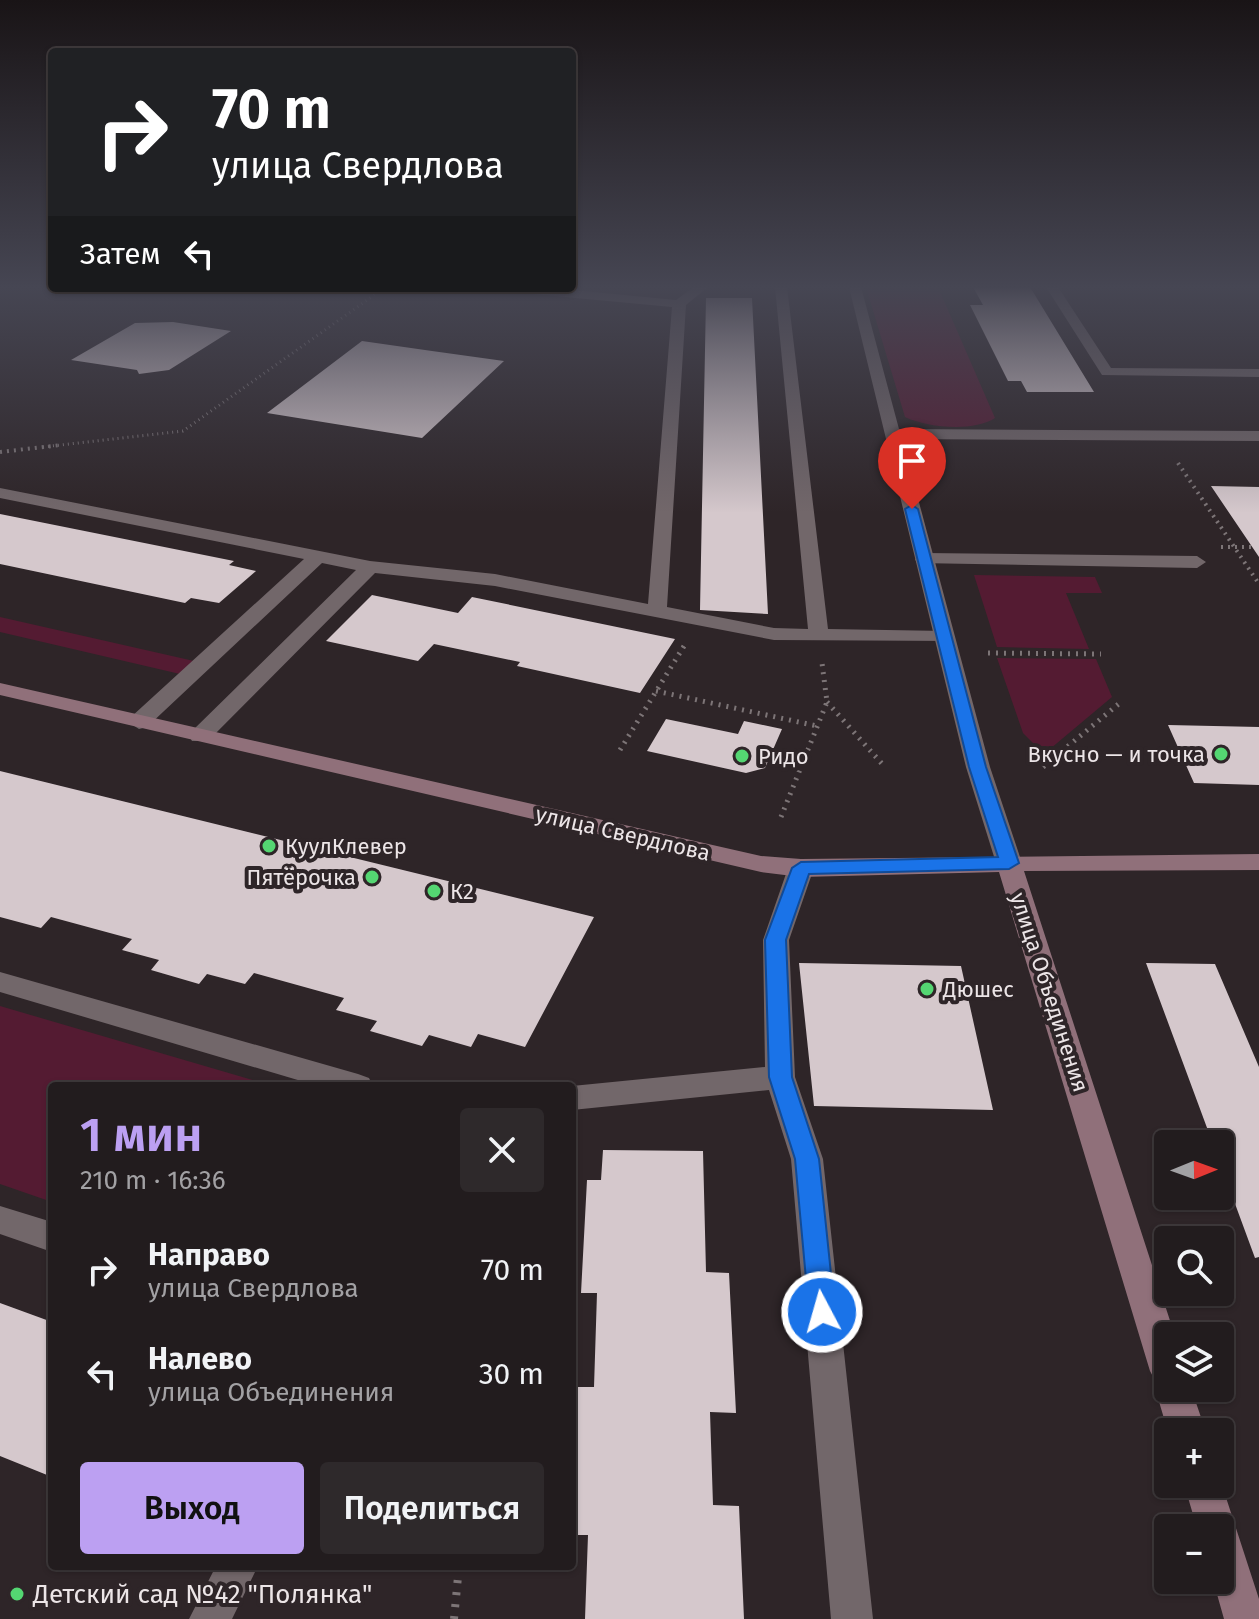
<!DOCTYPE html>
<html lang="ru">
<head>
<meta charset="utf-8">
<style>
  body { margin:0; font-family:"Fira Sans",sans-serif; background:#2e292b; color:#f1f3f6; height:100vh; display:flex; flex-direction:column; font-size:30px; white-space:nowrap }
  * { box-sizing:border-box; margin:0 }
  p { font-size:26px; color:#a2a1a4 }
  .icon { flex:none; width:44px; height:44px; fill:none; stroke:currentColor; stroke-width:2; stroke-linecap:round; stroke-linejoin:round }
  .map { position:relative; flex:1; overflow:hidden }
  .side { position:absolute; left:48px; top:1082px; width:528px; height:488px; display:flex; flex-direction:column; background:#221c1e; border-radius:8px; box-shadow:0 2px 6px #0004,0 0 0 2px #3f3a3c }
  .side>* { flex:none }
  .top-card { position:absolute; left:48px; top:48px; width:528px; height:244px; border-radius:8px; box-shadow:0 2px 6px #0004,0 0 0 2px #3f3a3c; background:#202124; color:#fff; overflow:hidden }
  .needle { width:52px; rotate:89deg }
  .tools { position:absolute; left:1154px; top:1130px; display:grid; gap:16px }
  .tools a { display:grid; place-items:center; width:80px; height:80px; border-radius:8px; background:#221c1e; box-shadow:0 2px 6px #0004,0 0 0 2px #3f3a3c; font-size:40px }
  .pin { position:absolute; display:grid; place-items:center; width:68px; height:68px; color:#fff; margin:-82px -34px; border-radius:50% 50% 50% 0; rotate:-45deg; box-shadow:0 0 8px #0007 }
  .pin .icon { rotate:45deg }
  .me { position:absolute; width:88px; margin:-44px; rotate:354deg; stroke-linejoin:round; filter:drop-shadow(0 0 6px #0008) }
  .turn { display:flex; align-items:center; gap:28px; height:168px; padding:0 32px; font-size:36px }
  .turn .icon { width:104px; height:104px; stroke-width:2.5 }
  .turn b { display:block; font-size:56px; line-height:68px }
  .then { display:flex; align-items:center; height:76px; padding:0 32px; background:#0003; gap:16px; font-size:30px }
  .round { display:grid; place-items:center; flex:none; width:84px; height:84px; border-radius:8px; background:#2e292b }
  .headline { display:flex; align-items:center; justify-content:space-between; height:136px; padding:0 32px }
  h1 { font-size:48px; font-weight:600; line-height:60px; color:#bca0f2 }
  .action { display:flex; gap:16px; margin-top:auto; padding:16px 32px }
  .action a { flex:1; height:92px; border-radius:8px; background:#bca0f2; color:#111; font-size:32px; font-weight:600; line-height:92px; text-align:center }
  .action a+a { background:#2e292b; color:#f1f3f6 }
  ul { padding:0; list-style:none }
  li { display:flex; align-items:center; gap:24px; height:104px; padding:0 32px }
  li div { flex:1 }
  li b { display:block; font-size:30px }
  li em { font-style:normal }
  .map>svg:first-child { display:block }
  .green { fill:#541b32 }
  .building { fill:#d5c8cc }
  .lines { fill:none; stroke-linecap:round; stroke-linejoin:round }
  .path-far3 { stroke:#7d7577; stroke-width:3; stroke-dasharray:1 4; stroke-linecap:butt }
  .path-far2 { stroke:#7d7577; stroke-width:4; stroke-dasharray:2 5; stroke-linecap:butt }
  .path-far1 { stroke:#7d7577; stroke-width:5; stroke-dasharray:2 6; stroke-linecap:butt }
  .path { stroke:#7d7577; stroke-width:8; stroke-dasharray:3 9; stroke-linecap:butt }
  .lane { fill:#72676a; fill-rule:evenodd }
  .street { fill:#72676a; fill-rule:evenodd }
  .secondary { fill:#90707a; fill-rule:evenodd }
  .route { fill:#1a73e8; stroke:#114b97; stroke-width:2 }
  .poi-dot { fill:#54d672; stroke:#2e2528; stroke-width:3 }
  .labels { text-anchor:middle; stroke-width:8; stroke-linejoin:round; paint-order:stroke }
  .poi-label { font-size:22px; fill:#ece5e7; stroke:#2e2528; text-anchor:start }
  .street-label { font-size:22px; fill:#ece5e7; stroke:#2e2528 }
  .near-poi-label { font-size:26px; fill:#ece5e7; stroke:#2e2528; text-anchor:start }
</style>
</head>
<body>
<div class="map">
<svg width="1259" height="1619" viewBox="0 0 1259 1619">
  <rect width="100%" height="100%" fill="#2e2528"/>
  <path class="green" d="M 866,287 L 938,287 L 995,418 C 974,432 928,428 905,417 Z
    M 974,575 L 1095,577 L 1102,593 L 1066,593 L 1089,649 L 997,647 Z
    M 0,617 L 194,661 L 180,674 L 0,632 Z
    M 997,658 L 1096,659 L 1112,697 L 1044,754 L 1023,733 Z
    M 0,1006 L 273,1086 L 52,1086 L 52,1202 L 0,1184 Z"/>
  <path class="building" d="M 973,287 L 1030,287 L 1094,392 L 1027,392 L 1021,381 L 1008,381 L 970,305 L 983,305 Z
    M 706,298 L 752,298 L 768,614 L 700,610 Z
    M 173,322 L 231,331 L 169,370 L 139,374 L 137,370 L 71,360 L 135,323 Z
    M 362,341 L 432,351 L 504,361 L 422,438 L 267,413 Z
    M 1211,486 L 1259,487 L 1259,557 Z
    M 0,514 L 234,561 L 229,565 L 256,571 L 219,603 L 191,598 L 185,603 L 0,564 Z
    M 372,595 L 458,613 L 472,597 L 675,639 L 640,693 L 517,666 L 520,662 L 434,644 L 418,661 L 326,641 Z
    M 666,719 L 738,734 L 744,721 L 782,729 L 765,768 L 746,773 L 647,751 Z
    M 1168,725 L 1259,727 L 1259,785 L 1194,783 Z
    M 0,771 L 594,917 L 525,1047 L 478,1034 L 471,1047 L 429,1035 L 422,1046 L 370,1031 L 377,1021 L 336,1010 L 344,998 L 254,973 L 245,984 L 207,974 L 199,984 L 151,970 L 159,960 L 122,950 L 132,939 L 51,917 L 41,928 L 0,917 Z
    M 799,963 L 961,966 L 993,1110 L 814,1106 Z
    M 1146,963 L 1215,964 L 1259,1067 L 1259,1257 L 1255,1258 L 1220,1163 L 1220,1144 L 1213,1144 Z
    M 603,1150 L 703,1151 L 706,1272 L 729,1273 L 736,1413 L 710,1412 L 713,1505 L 739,1506 L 744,1619 L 585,1619 L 588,1535 L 572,1535 L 572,1519 L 578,1387 L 594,1387 L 597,1293 L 581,1293 L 587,1180 L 601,1180 Z
    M 0,1303 L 52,1322 L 52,1477 L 0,1456 Z"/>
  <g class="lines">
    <path class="path-far3" d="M 43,447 L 183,431 L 384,288"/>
    <path class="path-far2" d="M 0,452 L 61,445
      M 1178,463 L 1259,584
      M 1221,547 L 1252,547
      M 683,648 L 685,645"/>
    <path class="path-far1" d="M 988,653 L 1101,654
      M 656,691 L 817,726
      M 827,702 L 884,766
      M 620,750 L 684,646
      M 1043,767 L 1121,702
      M 781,817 L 827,702 L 822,663"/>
    <path class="path" d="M 454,1619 L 459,1566"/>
    <path class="lane" d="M 694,287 L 708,287 L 686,305 L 667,607 L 774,628 L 808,629 L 775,287 L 787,287 L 828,629 L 945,631 L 952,633 L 955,637 L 952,641 L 774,640 L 495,586 L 375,573 L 208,741 L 192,741 L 189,736 L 192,731 L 356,570 L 322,563 L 147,727 L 139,729 L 128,722 L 131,717 L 304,559 L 0,498 L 0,488 L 370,561 L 495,574 L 648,604 L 672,307 L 511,292 L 504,288 L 552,288 L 676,300 Z
      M 1046,287 L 1058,287 L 1111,368 L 1259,369 L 1259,377 L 1102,375 Z
      M 924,553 L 1197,556 L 1206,562 L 1197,568 L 917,563 L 915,559 Z
      M 801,859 L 810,862 L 814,868 L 789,940 L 795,1077 L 823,1159 L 873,1619 L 831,1619 L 791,1159 L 769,1090 L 572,1110 L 572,1086 L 765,1067 L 763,940 L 788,868 L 792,862 Z
      M 0,972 L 358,1074 L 369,1078 L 373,1086 L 318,1086 L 0,992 Z
      M 0,1206 L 52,1222 L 52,1252 L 0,1234 Z
      M 216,1566 L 258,1566 L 232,1619 L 189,1619 Z"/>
    <path class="street" d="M 849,287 L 861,287 L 899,429 L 1259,431 L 1259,441 L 902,439 L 990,767 L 1022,863 L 1018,869 L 1009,871 L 1000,869 L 996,863 L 966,767 Z"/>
    <path class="secondary" d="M 0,683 L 761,856 L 801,859 L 1259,854 L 1259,870 L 1024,871 L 1175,1336 L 1168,1336 L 1168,1388 L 1191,1388 L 1206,1432 L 1168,1432 L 1155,1388 L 1157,1384 L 1150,1371 L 999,872 L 801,877 L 761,872 L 0,695 Z
      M 1220,1479 L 1259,1599 L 1259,1619 L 1224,1619 L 1213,1580 L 1220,1580 L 1220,1528 L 1197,1528 L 1184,1484 L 1220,1484 Z"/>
  </g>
  <linearGradient id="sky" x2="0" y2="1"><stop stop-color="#191416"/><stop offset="0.56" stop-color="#464653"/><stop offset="1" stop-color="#464653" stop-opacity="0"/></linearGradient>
  <rect width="1259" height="513" fill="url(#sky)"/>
  <path class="route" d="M 912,505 L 918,509 L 986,767 L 1019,863 L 1009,869 L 809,874 L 786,940 L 792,1077 L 819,1159 L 835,1312 L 831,1321 L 822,1324 L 813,1321 L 809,1312 L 795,1159 L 769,1077 L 765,940 L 792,868 L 801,862 L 998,857 L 969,767 L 905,509 Z"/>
  <g class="poi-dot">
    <circle cx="1221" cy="754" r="8"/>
    <circle cx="742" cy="756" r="8"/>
    <circle cx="269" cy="846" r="8"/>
    <circle cx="372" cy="877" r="8"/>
    <circle cx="434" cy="891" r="8"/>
    <circle cx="927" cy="989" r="8"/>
    <circle cx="17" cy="1594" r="8"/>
  </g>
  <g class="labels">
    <g class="poi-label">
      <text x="1205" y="762" text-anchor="end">Вкусно — и точка</text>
      <text x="758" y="764">Ридо</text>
      <text x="285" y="854">КуулКлевер</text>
      <text x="356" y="885" text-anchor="end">Пятёрочка</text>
      <text x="450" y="899">К2</text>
      <text x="943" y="997">Дюшес</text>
    </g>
    <g class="street-label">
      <text transform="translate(623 833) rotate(13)" y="8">улица Свердлова</text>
      <text transform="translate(1050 992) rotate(72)" y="8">улица Объединения</text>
    </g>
    <g class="near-poi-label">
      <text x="33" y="1603">Детский сад №42 "Полянка"</text>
    </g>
  </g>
</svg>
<div class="tools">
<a><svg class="needle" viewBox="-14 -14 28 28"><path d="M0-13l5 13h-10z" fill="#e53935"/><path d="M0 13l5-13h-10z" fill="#a2a1a4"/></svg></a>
<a><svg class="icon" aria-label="search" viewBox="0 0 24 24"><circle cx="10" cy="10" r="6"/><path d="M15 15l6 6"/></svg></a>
<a><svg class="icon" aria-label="layers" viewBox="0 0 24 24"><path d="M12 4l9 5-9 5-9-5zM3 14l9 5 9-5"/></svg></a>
<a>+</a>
<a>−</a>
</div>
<div class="pin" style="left:912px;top:509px;background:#d93025"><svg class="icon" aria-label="arrive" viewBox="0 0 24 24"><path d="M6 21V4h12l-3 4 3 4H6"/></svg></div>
<svg class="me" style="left:822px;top:1312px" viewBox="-20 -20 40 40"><circle r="17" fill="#1a73e8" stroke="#fff" stroke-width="3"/><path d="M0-11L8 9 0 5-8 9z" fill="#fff"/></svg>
<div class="top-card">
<div class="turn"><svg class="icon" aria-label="right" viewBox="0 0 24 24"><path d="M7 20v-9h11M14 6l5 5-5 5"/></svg><div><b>70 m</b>улица Свердлова</div></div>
<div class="then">Затем<svg class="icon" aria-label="left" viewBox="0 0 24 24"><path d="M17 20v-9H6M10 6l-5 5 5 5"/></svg></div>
</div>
<section class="side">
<div class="headline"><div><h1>1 мин</h1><p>210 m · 16:36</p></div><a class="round"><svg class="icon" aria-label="close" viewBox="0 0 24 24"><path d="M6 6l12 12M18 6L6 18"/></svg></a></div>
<ul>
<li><svg class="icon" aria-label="right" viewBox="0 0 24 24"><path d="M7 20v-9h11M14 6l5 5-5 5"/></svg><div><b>Направо</b><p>улица Свердлова</p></div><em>70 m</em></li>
<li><svg class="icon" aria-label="left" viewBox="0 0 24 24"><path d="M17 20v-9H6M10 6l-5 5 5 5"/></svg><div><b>Налево</b><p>улица Объединения</p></div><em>30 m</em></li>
</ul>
<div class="action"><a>Выход</a><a>Поделиться</a></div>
</section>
</div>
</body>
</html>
